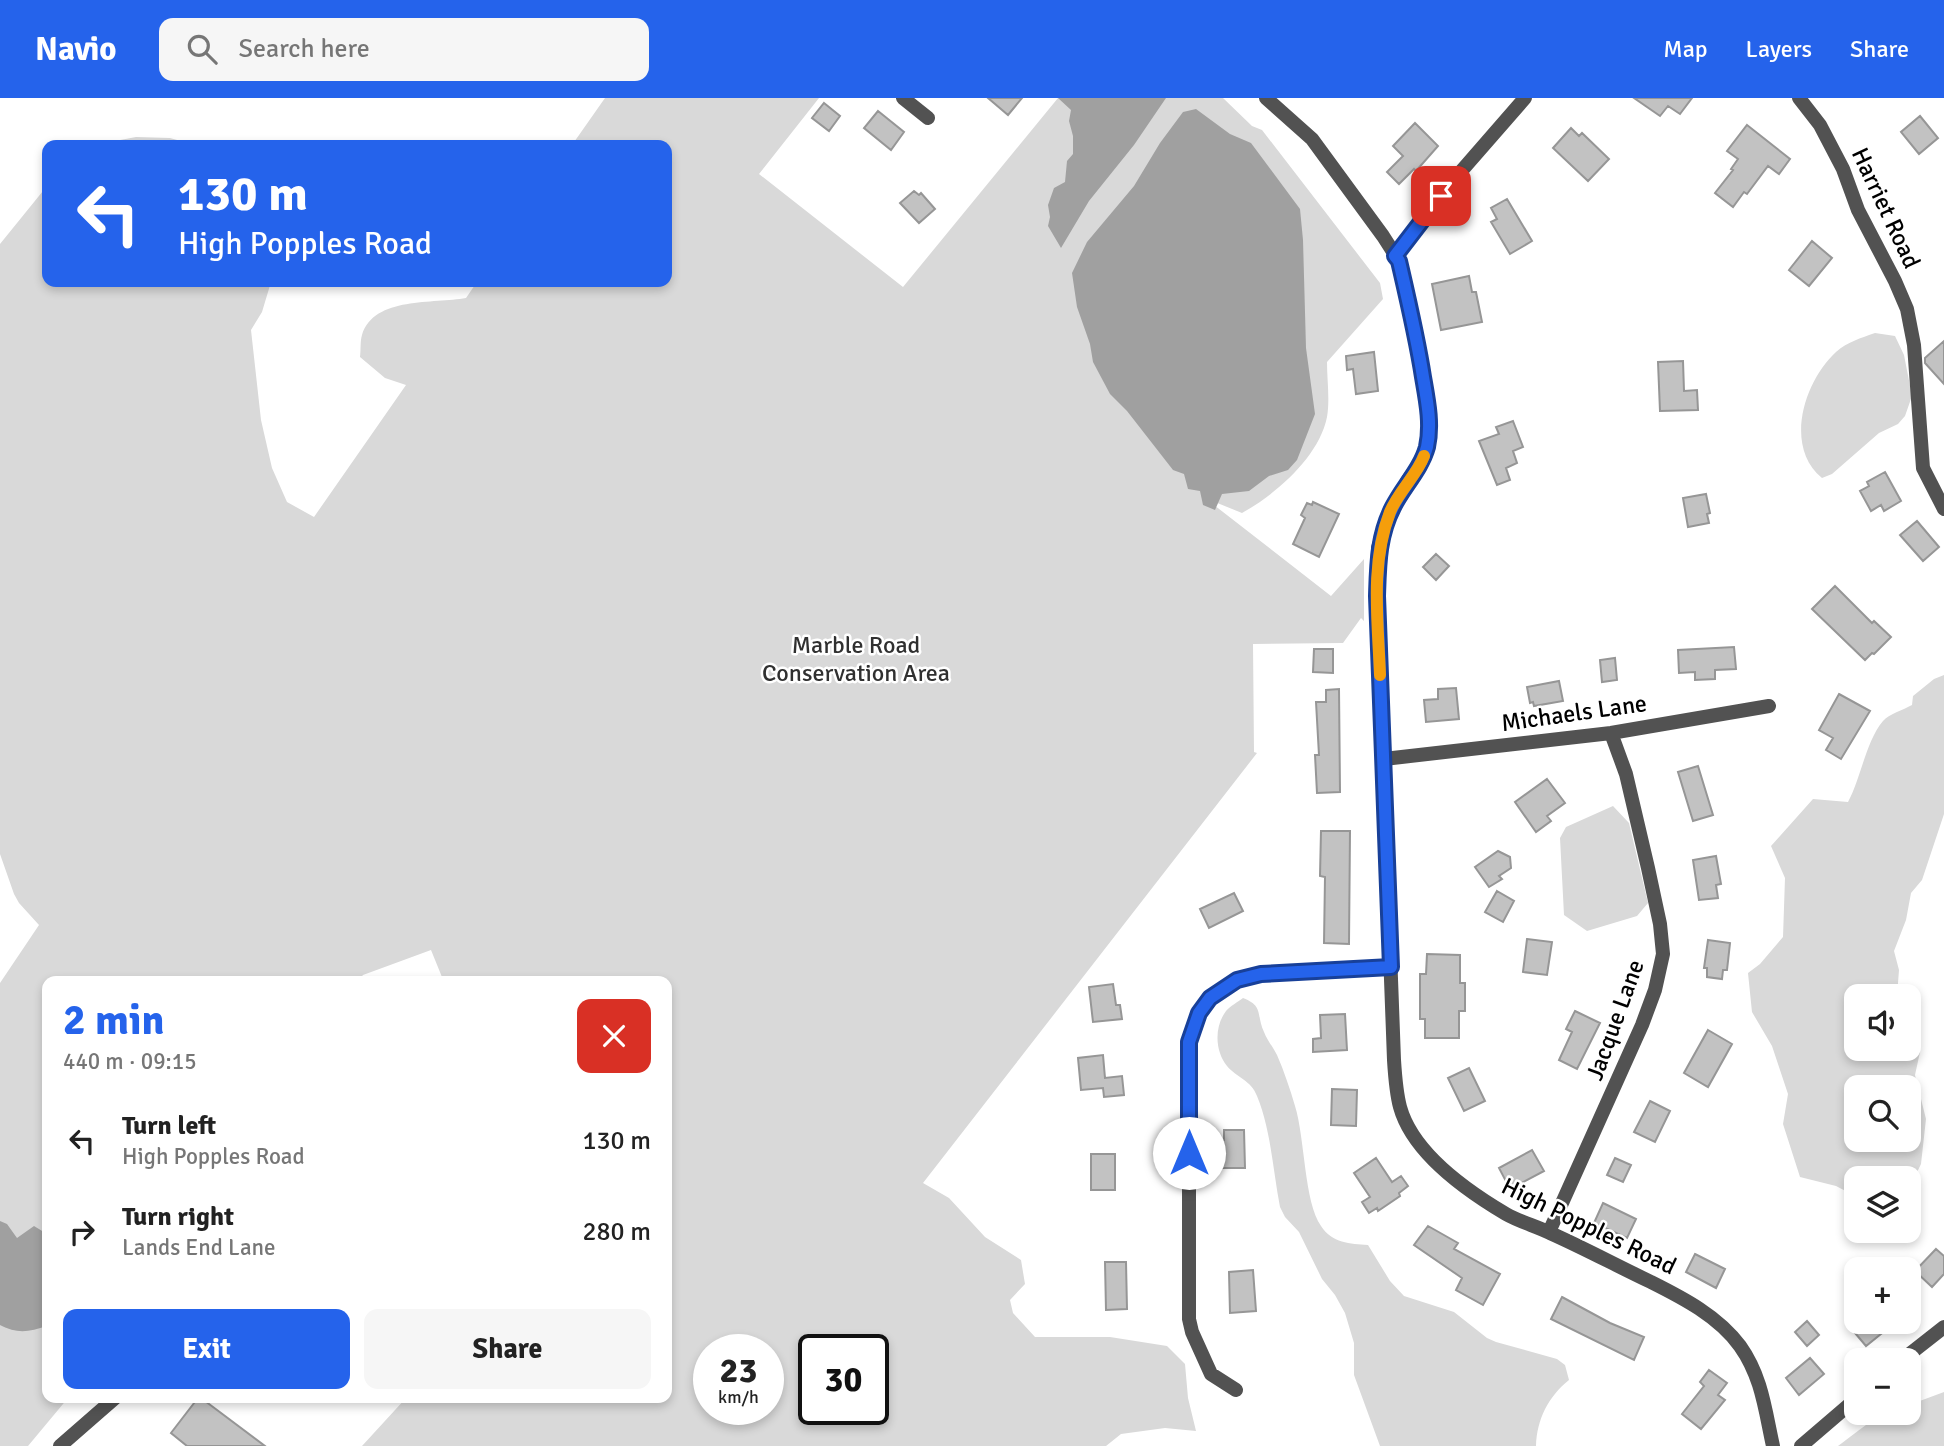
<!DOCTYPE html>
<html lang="en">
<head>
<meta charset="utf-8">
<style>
  body { margin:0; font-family:Signika,sans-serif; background:#f6f6f6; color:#222; height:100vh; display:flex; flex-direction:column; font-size:26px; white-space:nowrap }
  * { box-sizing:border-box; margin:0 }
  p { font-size:23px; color:#767676 }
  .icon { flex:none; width:38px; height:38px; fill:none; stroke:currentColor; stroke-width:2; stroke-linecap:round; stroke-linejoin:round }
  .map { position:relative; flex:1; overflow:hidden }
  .side { position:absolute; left:42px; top:878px; width:630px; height:427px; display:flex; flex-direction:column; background:#fff; border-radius:14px; box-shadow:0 4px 10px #0003 }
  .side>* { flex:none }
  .guide { position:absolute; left:42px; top:42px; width:630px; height:147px; border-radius:14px; box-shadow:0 4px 10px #0003; background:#2563eb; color:#fff; overflow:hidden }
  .fabs { position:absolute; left:1844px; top:886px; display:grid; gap:14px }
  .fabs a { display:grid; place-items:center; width:77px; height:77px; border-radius:14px; background:#fff; box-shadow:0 4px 10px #0003; font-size:35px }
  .speed { position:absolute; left:693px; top:1236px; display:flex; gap:14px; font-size:35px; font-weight:700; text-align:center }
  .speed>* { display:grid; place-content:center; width:91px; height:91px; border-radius:50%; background:#fff; box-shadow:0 4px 10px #0003; line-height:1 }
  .speed small { font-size:18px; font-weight:400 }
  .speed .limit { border:4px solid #111; border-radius:10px; background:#fff; color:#111 }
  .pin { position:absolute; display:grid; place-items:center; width:60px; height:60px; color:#fff; margin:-30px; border-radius:14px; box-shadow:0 4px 10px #0006 }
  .me { position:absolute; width:77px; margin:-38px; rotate:0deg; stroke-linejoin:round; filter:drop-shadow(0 0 5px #0008) }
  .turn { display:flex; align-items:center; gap:24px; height:147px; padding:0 21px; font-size:32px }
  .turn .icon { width:91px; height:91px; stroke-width:2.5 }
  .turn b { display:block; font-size:49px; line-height:60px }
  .round { display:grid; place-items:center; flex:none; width:74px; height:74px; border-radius:14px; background:#f6f6f6 }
  .headline { display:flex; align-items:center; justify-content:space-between; height:119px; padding:0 21px }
  h1 { font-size:42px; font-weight:700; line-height:52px; color:#2563eb }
  .button { display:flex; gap:14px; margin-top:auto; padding:14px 21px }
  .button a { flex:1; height:80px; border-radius:14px; background:#2563eb; color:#fff; font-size:28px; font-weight:700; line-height:80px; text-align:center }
  .button a+a { background:#f6f6f6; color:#222 }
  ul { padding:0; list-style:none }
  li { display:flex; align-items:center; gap:21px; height:91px; padding:0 21px }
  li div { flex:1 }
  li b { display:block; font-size:26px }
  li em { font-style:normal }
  header { display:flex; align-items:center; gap:42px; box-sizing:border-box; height:98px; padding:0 35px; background:#2563eb; color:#fff }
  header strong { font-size:33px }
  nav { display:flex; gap:38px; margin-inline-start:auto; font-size:24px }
  .search { width:490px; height:63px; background:#f6f6f6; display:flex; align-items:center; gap:18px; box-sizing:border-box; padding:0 24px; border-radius:14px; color:#767676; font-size:26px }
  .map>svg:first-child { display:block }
  .green { fill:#d9d9d9; fill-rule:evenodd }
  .water { fill:#a0a0a0 }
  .building { fill:#c2c2c2; stroke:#969696; stroke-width:2 }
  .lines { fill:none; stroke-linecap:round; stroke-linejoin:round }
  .street { stroke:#525252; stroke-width:14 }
  .route-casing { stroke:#184099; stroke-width:18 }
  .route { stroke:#2563eb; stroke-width:12 }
  .slow { stroke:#f59e0b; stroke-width:12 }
  .labels { text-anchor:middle; stroke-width:5; stroke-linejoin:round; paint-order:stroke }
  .street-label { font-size:24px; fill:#000; stroke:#fff }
  .park-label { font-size:24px; fill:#303030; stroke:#fff }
</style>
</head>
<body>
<header>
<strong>Navio</strong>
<div class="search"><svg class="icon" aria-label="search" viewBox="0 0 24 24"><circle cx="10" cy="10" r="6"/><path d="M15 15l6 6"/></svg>Search here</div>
<nav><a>Map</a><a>Layers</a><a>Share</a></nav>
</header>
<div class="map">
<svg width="1944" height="1348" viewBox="0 0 1944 1348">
  <rect width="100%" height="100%" fill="#fff"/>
  <path class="green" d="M 605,0 L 819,0 L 759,76 L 903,189 L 1058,0 L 1223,0 L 1252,28 L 1262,32 L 1380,185 L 1383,201 L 1327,264 C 1327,282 1330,302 1327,319 C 1319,359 1276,396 1242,415 L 1205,400 L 1331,498 L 1364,461 L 1364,523 L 1361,520 L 1343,545 L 1253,546 L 1254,654 L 1257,655 L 923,1085 L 949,1100 L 985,1139 L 1021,1162 L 1025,1186 L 1010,1202 L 1013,1215 L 1035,1239 L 1110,1239 L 1167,1248 L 1185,1266 L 1188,1300 L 1196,1333 L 1165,1330 L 1121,1336 L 1106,1348 L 362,1348 L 406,1300 L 667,1300 L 667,884 L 444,884 L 431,852 L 363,877 L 357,884 L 47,884 L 47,1300 L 68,1300 L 28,1348 L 0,1348 L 0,885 L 39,827 L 19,805 L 14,796 L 0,756 L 0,146 L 47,88 L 47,184 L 271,184 L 262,214 L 251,232 L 261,322 L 272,370 L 287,404 L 314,419 L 406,287 L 385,280 L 360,259 C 361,252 360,243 362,237 C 374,198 434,206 466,200 L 477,184 L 667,184 L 667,47 L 572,47 ZM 709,1251 L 768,1251 L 768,1311 L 709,1311 ZM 814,1251 L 873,1251 L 873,1311 L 814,1311 Z
    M 136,39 L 170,40 L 195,47 L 94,47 Z
    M 1875,235 L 1895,238 L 1904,257 L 1912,298 L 1905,318 L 1898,326 L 1879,335 L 1832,376 L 1822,380 C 1783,348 1805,282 1836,254 C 1847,244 1861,240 1875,235 Z
    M 1944,577 L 1944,716 L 1922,782 L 1911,795 L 1906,822 L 1894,853 L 1899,872 L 1897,898 L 1857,898 L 1857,950 L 1909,950 L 1909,907 L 1917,913 L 1920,954 L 1915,977 L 1926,1021 L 1921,1066 L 1909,1091 L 1909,1080 L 1857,1080 L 1857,1099 L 1836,1088 L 1800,1079 L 1783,1026 L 1788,996 L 1772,948 L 1752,914 L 1748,875 L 1760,866 L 1783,839 L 1785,780 L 1771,748 L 1813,701 L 1848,704 C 1861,680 1866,643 1883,623 C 1889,616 1903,612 1912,607 L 1913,598 L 1934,581 ZM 1857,989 L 1909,989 L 1909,1041 L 1857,1041 Z
    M 1613,708 L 1629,725 L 1648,805 L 1637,818 L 1587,833 L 1564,817 L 1560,740 L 1566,729 Z
    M 1243,900 C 1264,908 1256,917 1264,934 C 1267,942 1273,949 1277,957 C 1284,973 1290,991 1295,1008 C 1305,1040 1304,1104 1321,1128 C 1332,1145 1350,1146 1368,1147 L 1390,1183 L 1404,1198 L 1454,1214 L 1487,1240 L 1496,1244 L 1557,1261 L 1565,1267 L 1569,1282 C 1548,1299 1537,1321 1536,1348 L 1380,1348 L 1354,1277 L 1354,1245 L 1345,1215 L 1335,1197 L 1322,1181 L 1299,1134 L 1285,1119 L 1280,1109 C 1273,1073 1271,1032 1257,998 C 1251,982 1237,980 1227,968 C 1215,953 1214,929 1226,913 C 1230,908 1238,904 1243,900 Z
    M 1944,1294 L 1944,1348 L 1838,1348 C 1865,1329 1875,1314 1909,1314 L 1909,1307 Z"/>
  <path class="water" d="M 1058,0 L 1166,0 L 1134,47 L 1089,103 L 1061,150 L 1048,128 L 1050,119 L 1048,107 L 1054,90 L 1065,84 L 1067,63 L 1073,56 L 1073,38 L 1069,23 L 1071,12 Z
    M 1196,11 L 1230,36 L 1251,45 L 1300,111 L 1303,142 L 1306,250 L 1315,316 L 1297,362 L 1288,372 L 1269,378 L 1249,393 L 1222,396 L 1215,412 L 1203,407 L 1200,393 L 1188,391 L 1184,376 L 1173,372 L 1127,313 L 1110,296 L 1093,264 L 1090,246 L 1077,209 L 1072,175 L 1087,144 L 1134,88 L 1160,45 L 1183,14 Z
    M 0,1123 L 7,1126 L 17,1140 L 34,1128 L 47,1136 L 47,1228 C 29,1234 17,1236 0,1227 Z"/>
  <path class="building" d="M 988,0 L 1022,0 L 1008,17 Z
    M 1634,0 L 1692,0 L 1680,16 L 1668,8 L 1660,18 Z
    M 824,5 L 840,18 L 829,33 L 812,20 Z
    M 878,13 L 904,34 L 891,52 L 864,30 Z
    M 1920,18 L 1938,40 L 1919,56 L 1901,34 Z
    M 1415,25 L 1438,48 L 1416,73 L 1414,71 L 1399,86 L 1387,74 L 1403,58 L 1393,48 Z
    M 1747,27 L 1790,61 L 1779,76 L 1768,68 L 1747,96 L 1744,94 L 1733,109 L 1715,95 L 1733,72 L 1731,71 L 1738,61 L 1727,53 Z
    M 1571,30 L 1579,38 L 1582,35 L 1609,61 L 1588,83 L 1553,50 Z
    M 914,93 L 919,97 L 921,95 L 935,111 L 919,125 L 900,105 Z
    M 1507,101 L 1532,143 L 1510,156 L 1491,124 L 1497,121 L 1491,110 Z
    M 1812,143 L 1832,160 L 1809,188 L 1789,172 Z
    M 1469,178 L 1472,194 L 1476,194 L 1482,224 L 1441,232 L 1432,186 Z
    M 1944,243 L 1944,286 L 1925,265 L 1925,260 Z
    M 1374,254 L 1378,293 L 1356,296 L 1353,271 L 1347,272 L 1346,258 Z
    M 1683,263 L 1684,293 L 1697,292 L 1698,312 L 1660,313 L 1658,264 Z
    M 1513,323 L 1523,349 L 1513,353 L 1517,365 L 1506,370 L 1510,382 L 1497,387 L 1479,343 L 1499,336 L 1496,329 Z
    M 1885,374 L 1901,403 L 1884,413 L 1881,407 L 1871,413 L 1860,393 L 1869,388 L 1867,384 Z
    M 1706,396 L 1710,415 L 1707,416 L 1709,425 L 1688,429 L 1683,400 Z
    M 1313,404 L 1339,416 L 1319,459 L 1293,446 L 1305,420 L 1301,417 L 1307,405 L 1312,407 Z
    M 1917,423 L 1939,449 L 1923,463 L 1900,437 Z
    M 1436,456 L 1449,468 L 1436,482 L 1423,469 Z
    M 1835,488 L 1872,525 L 1874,523 L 1891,539 L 1874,556 L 1872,555 L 1865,562 L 1812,511 Z
    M 1734,549 L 1736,571 L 1715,572 L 1715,581 L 1695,582 L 1695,574 L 1679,575 L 1678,552 Z
    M 1314,551 L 1333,551 L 1333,575 L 1313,574 Z
    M 1615,560 L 1617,582 L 1602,584 L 1600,562 Z
    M 1559,583 L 1563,603 L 1534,608 L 1533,604 L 1530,605 L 1527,589 Z
    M 1456,590 L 1459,621 L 1426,624 L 1424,602 L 1438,601 L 1438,591 Z
    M 1339,591 L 1340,694 L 1317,695 L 1315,657 L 1319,657 L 1316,604 L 1326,604 L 1326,592 Z
    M 1839,596 L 1870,613 L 1841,661 L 1826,652 L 1833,640 L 1819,632 Z
    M 1698,668 L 1713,717 L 1693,723 L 1678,674 Z
    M 1547,681 L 1565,705 L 1547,718 L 1551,723 L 1536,734 L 1515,704 Z
    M 1321,733 L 1350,733 L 1349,846 L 1324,845 L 1325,779 L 1320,778 Z
    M 1498,753 L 1510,759 L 1511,770 L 1499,778 L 1502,781 L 1489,789 L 1475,769 Z
    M 1716,758 L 1721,786 L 1716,787 L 1718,800 L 1699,802 L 1693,762 Z
    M 1497,793 L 1514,803 L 1503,824 L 1485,814 Z
    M 1234,795 L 1243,813 L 1209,830 L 1200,811 Z
    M 1527,841 L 1552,844 L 1547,877 L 1523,874 Z
    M 1708,842 L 1730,845 L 1727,872 L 1723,872 L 1722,881 L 1707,879 L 1707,870 L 1704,870 Z
    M 1427,856 L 1460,857 L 1460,885 L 1465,885 L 1465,913 L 1459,913 L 1459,940 L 1425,940 L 1425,921 L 1420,921 L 1420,876 L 1426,876 Z
    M 1113,886 L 1116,907 L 1120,907 L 1122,921 L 1093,924 L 1089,889 Z
    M 1575,913 L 1600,925 L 1577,971 L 1559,962 L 1572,934 L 1566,931 Z
    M 1345,916 L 1347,952 L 1313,954 L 1313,941 L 1321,940 L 1320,917 Z
    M 1708,932 L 1732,946 L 1708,989 L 1684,975 Z
    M 1103,957 L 1105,980 L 1122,978 L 1124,997 L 1104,999 L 1103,990 L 1081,992 L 1078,960 Z
    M 1469,970 L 1485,1003 L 1464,1013 L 1448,980 Z
    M 1332,991 L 1357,992 L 1356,1028 L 1331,1027 Z
    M 1650,1003 L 1670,1013 L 1655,1044 L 1634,1034 Z
    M 1224,1032 L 1244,1032 L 1245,1070 L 1221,1070 L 1221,1042 L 1224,1042 Z
    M 1532,1052 L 1544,1073 L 1510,1091 L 1499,1070 Z
    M 1091,1056 L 1115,1056 L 1115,1092 L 1091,1092 Z
    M 1376,1060 L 1392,1084 L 1401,1078 L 1408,1088 L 1399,1095 L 1400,1098 L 1378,1113 L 1377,1110 L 1369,1115 L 1362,1104 L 1370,1099 L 1354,1075 Z
    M 1615,1060 L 1631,1067 L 1623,1084 L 1607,1077 Z
    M 1603,1105 L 1636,1121 L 1627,1140 L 1594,1125 Z
    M 1428,1128 L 1458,1145 L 1454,1151 L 1500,1176 L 1483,1207 L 1456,1192 L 1462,1180 L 1414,1147 Z
    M 1936,1151 L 1944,1158 L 1944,1176 L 1932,1189 L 1915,1173 Z
    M 1695,1156 L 1725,1171 L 1716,1190 L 1686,1174 Z
    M 1105,1164 L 1126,1164 L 1127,1211 L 1106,1212 Z
    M 1253,1172 L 1256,1213 L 1230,1215 L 1229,1174 Z
    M 1562,1199 L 1610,1225 L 1644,1239 L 1634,1262 L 1551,1221 Z
    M 1807,1223 L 1819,1237 L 1807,1248 L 1795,1234 Z
    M 1857,1223 L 1897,1223 L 1866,1248 L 1850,1229 Z
    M 1810,1260 L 1824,1276 L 1799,1297 L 1786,1280 Z
    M 1709,1272 L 1727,1285 L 1718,1297 L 1725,1302 L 1701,1331 L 1682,1316 L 1704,1288 L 1700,1284 Z
    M 198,1300 L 201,1300 L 265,1348 L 187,1348 L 171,1335 Z"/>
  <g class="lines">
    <path class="street" d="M 903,0 L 928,20
      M 1266,0 L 1312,41 L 1383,138 L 1399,163 L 1416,239 L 1429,315 L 1428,346 L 1422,363 L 1408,382 L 1391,412 L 1378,450 L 1377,503 L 1394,962 C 1395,978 1396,994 1400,1009 C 1413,1056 1467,1093 1506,1116 C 1520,1124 1536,1128 1550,1135 C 1584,1150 1617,1168 1651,1184 C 1683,1200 1718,1218 1740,1248 C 1762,1279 1765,1312 1773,1348
      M 1799,0 L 1820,27 L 1843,71 L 1858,112 L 1895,183 L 1907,211 L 1914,247 L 1923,370 L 1944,411
      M 1395,158 L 1457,78 L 1525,0
      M 1384,661 L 1611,635 L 1769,608
      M 1549,1134 L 1642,927 L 1655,892 L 1663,856 L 1660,826 L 1648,770 L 1626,676 L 1611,635
      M 1902,1262 L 1944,1229
      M 1236,1292 L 1211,1276 L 1192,1234 L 1189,1221 L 1189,944 C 1205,879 1248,876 1305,873 C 1334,871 1362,870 1391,869
      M 60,1348 L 115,1300
      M 1801,1348 L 1857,1300"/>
  </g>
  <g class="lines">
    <g class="route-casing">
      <path id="route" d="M 1189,1055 L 1189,944 L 1199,915 L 1210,900 L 1237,882 L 1261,876 L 1391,869 L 1377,498 C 1378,467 1378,438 1393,409 C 1403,389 1421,371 1427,349 C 1432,326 1427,302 1423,279 C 1417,240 1408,202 1399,163 L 1395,158 L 1441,98"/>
    </g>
    <use href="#route" class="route"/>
    <path class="slow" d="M 1380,577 C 1378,523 1370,466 1390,414 C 1398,394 1417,377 1424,358"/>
  </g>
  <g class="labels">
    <g class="street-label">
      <text transform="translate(1886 110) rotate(65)" y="8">Harriet Road</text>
      <text transform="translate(1574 615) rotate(-8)" y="8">Michaels Lane</text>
      <text transform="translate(1615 922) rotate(-70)" y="8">Jacque Lane</text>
      <text transform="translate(1589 1128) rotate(26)" y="8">High Popples Road</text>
    </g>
    <g class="park-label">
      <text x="856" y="555">Marble Road<tspan x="856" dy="28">Conservation Area</tspan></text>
    </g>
  </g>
</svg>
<div class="fabs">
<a><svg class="icon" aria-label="sound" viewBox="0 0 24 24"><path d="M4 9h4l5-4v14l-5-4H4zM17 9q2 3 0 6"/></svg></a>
<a><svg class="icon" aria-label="search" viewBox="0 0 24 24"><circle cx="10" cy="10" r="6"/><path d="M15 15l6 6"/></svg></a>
<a><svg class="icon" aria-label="layers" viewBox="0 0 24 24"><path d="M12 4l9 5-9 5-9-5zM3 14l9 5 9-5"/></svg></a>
<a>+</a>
<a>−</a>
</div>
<div class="speed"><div>23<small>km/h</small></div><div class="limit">30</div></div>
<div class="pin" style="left:1441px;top:98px;background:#d93025"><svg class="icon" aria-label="arrive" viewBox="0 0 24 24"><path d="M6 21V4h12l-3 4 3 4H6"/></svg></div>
<svg class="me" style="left:1189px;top:1055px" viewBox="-20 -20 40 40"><circle r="19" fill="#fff"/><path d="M0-13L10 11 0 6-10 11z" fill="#2563eb"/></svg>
<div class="guide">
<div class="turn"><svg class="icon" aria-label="left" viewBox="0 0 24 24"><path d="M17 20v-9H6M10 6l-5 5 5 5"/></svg><div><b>130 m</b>High Popples Road</div></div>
</div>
<section class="side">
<div class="headline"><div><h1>2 min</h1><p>440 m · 09:15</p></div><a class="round" style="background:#d93025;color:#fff"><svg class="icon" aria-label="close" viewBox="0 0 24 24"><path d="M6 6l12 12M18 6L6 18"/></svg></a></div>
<ul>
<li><svg class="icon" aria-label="left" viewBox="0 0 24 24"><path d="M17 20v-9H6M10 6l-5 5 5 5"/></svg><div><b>Turn left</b><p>High Popples Road</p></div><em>130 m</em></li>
<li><svg class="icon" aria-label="right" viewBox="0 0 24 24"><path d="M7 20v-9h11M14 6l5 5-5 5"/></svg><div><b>Turn right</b><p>Lands End Lane</p></div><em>280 m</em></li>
</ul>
<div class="button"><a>Exit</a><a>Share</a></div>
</section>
</div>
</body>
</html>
